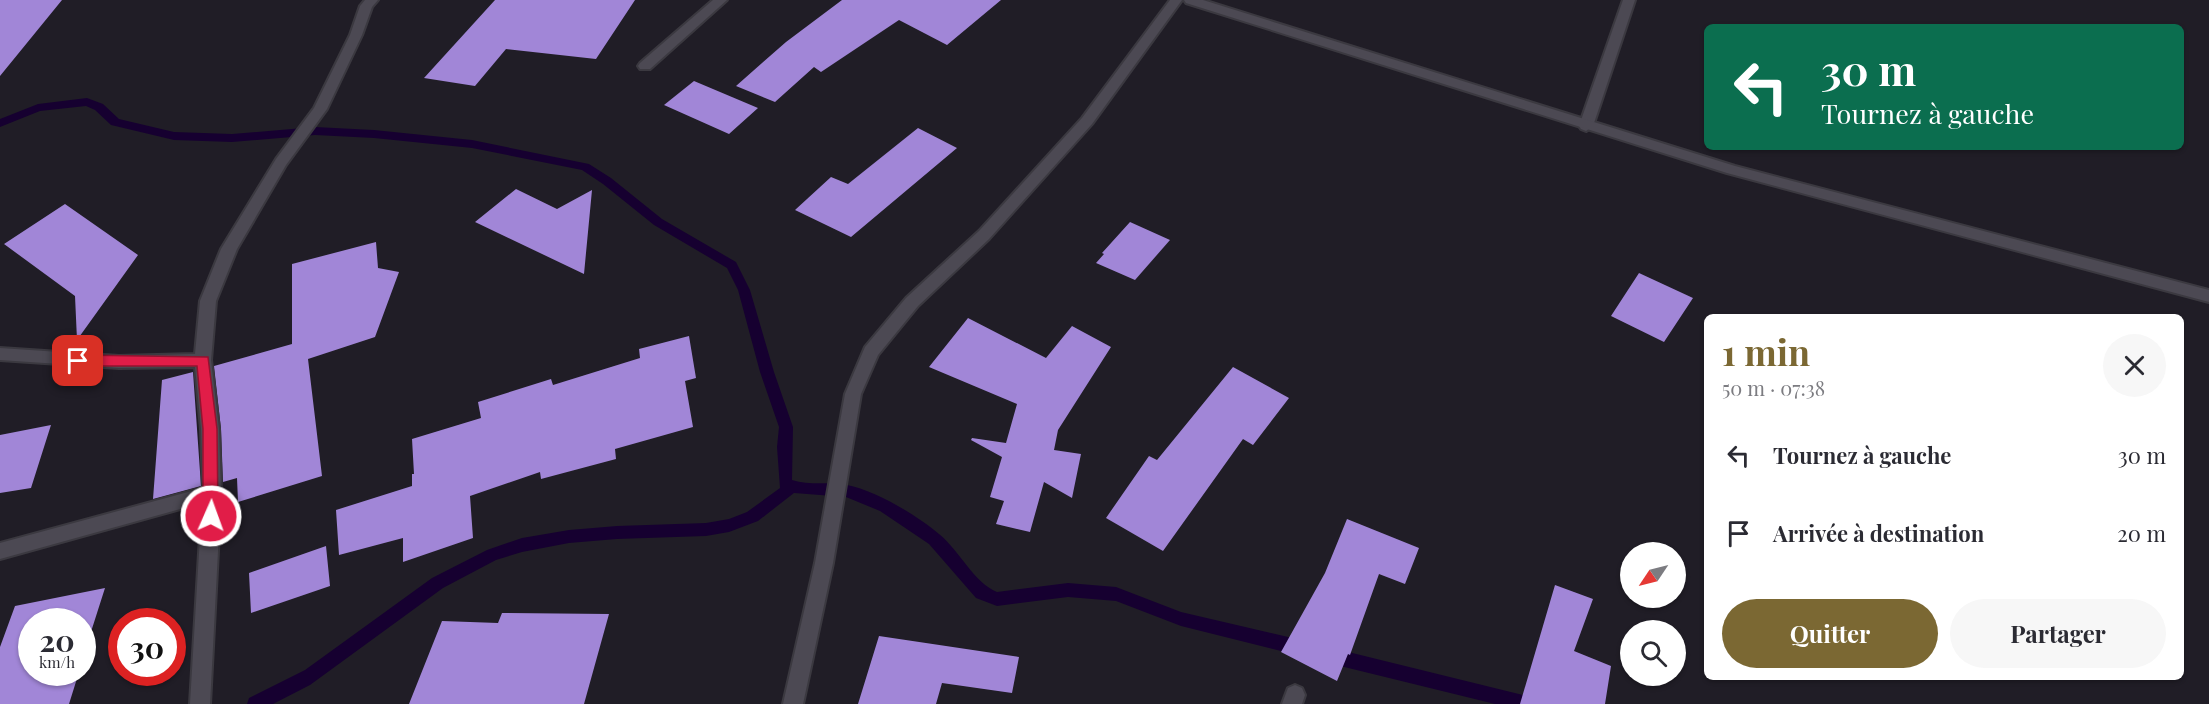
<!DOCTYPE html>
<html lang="fr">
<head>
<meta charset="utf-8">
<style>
  body { margin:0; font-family:"Playfair Display",serif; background:#f7f7f7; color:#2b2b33; height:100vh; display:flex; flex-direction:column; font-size:22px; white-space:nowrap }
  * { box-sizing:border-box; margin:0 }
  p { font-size:20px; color:#7c7c81 }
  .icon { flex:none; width:33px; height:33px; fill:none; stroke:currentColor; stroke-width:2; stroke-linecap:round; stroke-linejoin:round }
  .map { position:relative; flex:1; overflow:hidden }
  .drawer { position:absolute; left:1704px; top:314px; width:480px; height:366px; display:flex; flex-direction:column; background:#fff; border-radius:9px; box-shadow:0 2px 4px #0004 }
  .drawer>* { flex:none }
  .top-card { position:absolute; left:1704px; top:24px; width:480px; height:126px; border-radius:9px; box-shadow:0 2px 4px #0004; background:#0b6e4f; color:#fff; overflow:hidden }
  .needle { width:39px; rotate:235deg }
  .fabs { position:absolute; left:1620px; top:542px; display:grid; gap:12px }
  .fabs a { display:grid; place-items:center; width:66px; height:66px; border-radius:50%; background:#fff; box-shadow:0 2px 4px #0004; font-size:30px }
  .speed { position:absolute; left:18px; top:608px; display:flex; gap:12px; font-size:30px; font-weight:700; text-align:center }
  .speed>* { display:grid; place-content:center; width:78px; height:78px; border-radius:50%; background:#fff; box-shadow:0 2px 4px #0004; line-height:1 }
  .speed small { font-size:15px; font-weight:400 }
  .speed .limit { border:9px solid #d22; background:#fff; color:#111 }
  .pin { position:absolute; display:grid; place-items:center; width:51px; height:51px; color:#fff; margin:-26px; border-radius:12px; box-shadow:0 3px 9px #0006 }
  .me { position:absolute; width:66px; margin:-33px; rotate:2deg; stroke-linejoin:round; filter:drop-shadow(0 0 4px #0008) }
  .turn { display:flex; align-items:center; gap:21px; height:126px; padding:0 18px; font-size:27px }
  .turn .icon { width:78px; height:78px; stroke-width:2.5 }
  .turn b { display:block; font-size:42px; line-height:51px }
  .round { display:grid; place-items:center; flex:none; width:63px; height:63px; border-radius:32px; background:#f7f7f7 }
  .headline { display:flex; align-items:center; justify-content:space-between; height:102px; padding:0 18px }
  h1 { font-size:36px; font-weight:700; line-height:45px; color:#7b6833 }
  .action { display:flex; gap:12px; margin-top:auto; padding:12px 18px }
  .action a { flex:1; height:69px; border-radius:36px; background:#7b6833; color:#fff; font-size:24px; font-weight:700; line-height:69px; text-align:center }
  .action a+a { background:#f7f7f7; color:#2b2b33 }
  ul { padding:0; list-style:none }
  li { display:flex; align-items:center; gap:18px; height:78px; padding:0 18px }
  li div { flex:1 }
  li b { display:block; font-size:22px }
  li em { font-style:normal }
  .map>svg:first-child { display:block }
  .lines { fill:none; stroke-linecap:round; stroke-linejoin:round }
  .stream { fill:#160030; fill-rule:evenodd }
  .building { fill:#a186d7 }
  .service-casing { stroke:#3b3940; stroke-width:4 }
  .minor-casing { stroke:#3b3940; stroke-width:4 }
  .service { fill:#4c4953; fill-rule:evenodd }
  .minor { fill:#4c4953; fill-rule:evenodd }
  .route { fill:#e11d48; stroke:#92132f; stroke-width:1.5 }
</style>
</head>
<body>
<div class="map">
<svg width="2209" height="704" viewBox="0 0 2209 704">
  <rect width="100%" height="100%" fill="#201d26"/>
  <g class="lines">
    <path class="stream" d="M 87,98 L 103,104 L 119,119 L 174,132 L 232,134 L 315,127 L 374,130 L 472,140 L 589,164 L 611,178 L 662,219 L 736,262 L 750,290 L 774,372 L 793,427 L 792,480 C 810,486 829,481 847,485 C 875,490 918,516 939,534 C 960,551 974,583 997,592 L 1068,583 L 1116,587 L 1181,612 L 1301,640 L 1307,643 L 1309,648 L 1307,653 L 1301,656 L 1181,626 L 1116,601 L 1068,597 L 997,606 L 976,598 L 929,544 L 880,511 L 846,497 L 794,493 L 758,521 L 729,532 L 706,536 L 617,539 L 569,543 L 522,552 L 496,560 L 443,588 L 310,685 L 273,704 L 247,704 L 249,698 L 305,670 L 432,578 L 487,550 L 522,538 L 569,530 L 617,526 L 706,523 L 729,519 L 747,512 L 780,488 L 777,447 L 779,427 L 760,372 L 738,290 L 727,268 L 654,225 L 603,184 L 582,170 L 472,148 L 374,138 L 315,135 L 232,142 L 174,140 L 111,125 L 95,110 L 86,106 L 40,111 L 0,127 L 0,119 L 38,104 Z
      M 1328,647 L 1527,696 L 1533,698 L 1535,704 L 1495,704 L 1328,663 L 1322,660 L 1320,655 L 1322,650 Z"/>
  </g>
  <path class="building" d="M 0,0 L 62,0 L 0,76 Z
    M 495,0 L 635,0 L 596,59 L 506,49 L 475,86 L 424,78 Z
    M 842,0 L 1001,0 L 947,45 L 899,20 L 821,72 L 814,67 L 775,102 L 736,86 L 786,42 Z
    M 694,81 L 758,108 L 729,134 L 664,105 Z
    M 918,128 L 957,148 L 851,237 L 795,210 L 831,177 L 848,184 Z
    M 516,189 L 557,209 L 592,190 L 584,274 L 475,222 Z
    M 65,204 L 138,255 L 77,340 L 75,296 L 4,244 Z
    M 1130,222 L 1170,240 L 1135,280 L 1096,263 L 1104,254 L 1102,253 Z
    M 376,242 L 378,268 L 399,272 L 375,337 L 308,359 L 322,476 L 238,502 L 237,478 L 223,482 L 221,429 L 214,366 L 292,344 L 292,264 Z
    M 1639,273 L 1693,298 L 1664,342 L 1611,316 Z
    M 968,318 L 1046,358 L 1072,326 L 1111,347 L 1058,430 L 1054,450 L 1081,454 L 1072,498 L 1044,482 L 1030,532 L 996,524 L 1004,501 L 990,497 L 1002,457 L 971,440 L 972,438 L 1006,443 L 1017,404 L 929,367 Z
    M 689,336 L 696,378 L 685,381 L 693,427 L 615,449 L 616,459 L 541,479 L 540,472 L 470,496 L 473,538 L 403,562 L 403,538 L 339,555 L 336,510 L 412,486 L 412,474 L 414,474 L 412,439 L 481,418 L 478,402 L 551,379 L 553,385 L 640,358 L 639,349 Z
    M 1233,367 L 1289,398 L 1253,445 L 1243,439 L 1163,551 L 1106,518 L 1149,456 L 1157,460 Z
    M 193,372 L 201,486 L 153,499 L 162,380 Z
    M 51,425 L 31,488 L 0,493 L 0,435 Z
    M 1347,519 L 1419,548 L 1405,584 L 1379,574 L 1350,655 L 1348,654 L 1337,681 L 1281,652 L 1325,573 Z
    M 326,546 L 330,586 L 251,613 L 249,573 Z
    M 1555,585 L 1593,599 L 1574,651 L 1611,666 L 1605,704 L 1520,704 Z
    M 105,588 L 82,660 L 82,621 L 32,621 L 32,672 L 79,672 L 69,704 L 0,704 L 0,647 L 15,606 Z
    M 502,613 L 609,614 L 584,704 L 409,704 L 442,621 L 498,623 Z
    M 879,636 L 1019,657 L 1012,693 L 942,683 L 936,704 L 858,704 Z"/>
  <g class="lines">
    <g class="service-casing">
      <path id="service" d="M 1623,0 L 1635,0 L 1593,126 L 1586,131 L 1581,129 L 1579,126 Z"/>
    </g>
    <g class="minor-casing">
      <path id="minor" d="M 365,0 L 378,0 L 372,7 L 362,35 L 327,109 L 286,165 L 237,249 L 216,301 L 211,360 L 219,429 L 221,493 L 210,704 L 190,704 L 202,503 L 0,559 L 0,543 L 203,488 L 201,429 L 195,367 L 119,368 L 0,360 L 0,348 L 119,356 L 195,354 L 200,301 L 221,249 L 276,159 L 314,108 L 350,35 L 360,6 Z
        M 713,0 L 727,0 L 650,69 L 640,69 L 638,66 L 640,63 Z
        M 1170,0 L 1182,0 L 1092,124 L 989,239 L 918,306 L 878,355 L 861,394 L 833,563 L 803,704 L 783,704 L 815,563 L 845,394 L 865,347 L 906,298 L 979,231 L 1082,118 Z
        M 1184,0 L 1203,0 L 1735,166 L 2209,290 L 2209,302 L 1727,173 L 1186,3 Z
        M 1295,685 L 1302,688 L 1305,695 L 1302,704 L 1282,704 L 1288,688 Z"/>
    </g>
    <use href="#service" class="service"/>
    <use href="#minor" class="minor"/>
  </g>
  <path class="route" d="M 78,355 L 208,357 L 217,429 L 218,516 L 216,521 L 211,523 L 206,521 L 203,516 L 203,429 L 197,366 L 78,366 L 71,361 Z"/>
</svg>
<div class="fabs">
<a><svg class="needle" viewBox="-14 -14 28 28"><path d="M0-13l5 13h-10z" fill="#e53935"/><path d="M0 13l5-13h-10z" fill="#7c7c81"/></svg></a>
<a><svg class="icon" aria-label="search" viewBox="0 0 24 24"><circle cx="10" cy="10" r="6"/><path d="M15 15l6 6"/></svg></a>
</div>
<div class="speed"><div>20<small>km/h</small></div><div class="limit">30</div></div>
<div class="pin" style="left:78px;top:361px;background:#d93025"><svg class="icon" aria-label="arrive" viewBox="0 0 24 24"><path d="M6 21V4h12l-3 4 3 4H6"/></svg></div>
<svg class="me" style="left:211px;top:516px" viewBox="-20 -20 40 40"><circle r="17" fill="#e11d48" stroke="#fff" stroke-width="3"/><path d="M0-11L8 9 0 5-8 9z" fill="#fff"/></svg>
<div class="top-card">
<div class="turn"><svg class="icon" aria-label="left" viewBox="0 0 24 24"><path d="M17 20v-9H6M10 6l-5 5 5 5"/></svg><div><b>30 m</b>Tournez à gauche</div></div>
</div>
<section class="drawer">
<div class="headline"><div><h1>1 min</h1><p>50 m · 07:38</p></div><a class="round"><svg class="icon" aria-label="close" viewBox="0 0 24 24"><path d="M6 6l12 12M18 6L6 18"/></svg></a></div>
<ul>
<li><svg class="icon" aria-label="left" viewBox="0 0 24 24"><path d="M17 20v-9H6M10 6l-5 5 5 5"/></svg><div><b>Tournez à gauche</b></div><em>30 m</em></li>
<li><svg class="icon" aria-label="arrive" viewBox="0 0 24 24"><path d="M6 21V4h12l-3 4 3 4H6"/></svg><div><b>Arrivée à destination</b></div><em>20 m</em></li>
</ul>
<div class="action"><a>Quitter</a><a>Partager</a></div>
</section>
</div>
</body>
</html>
